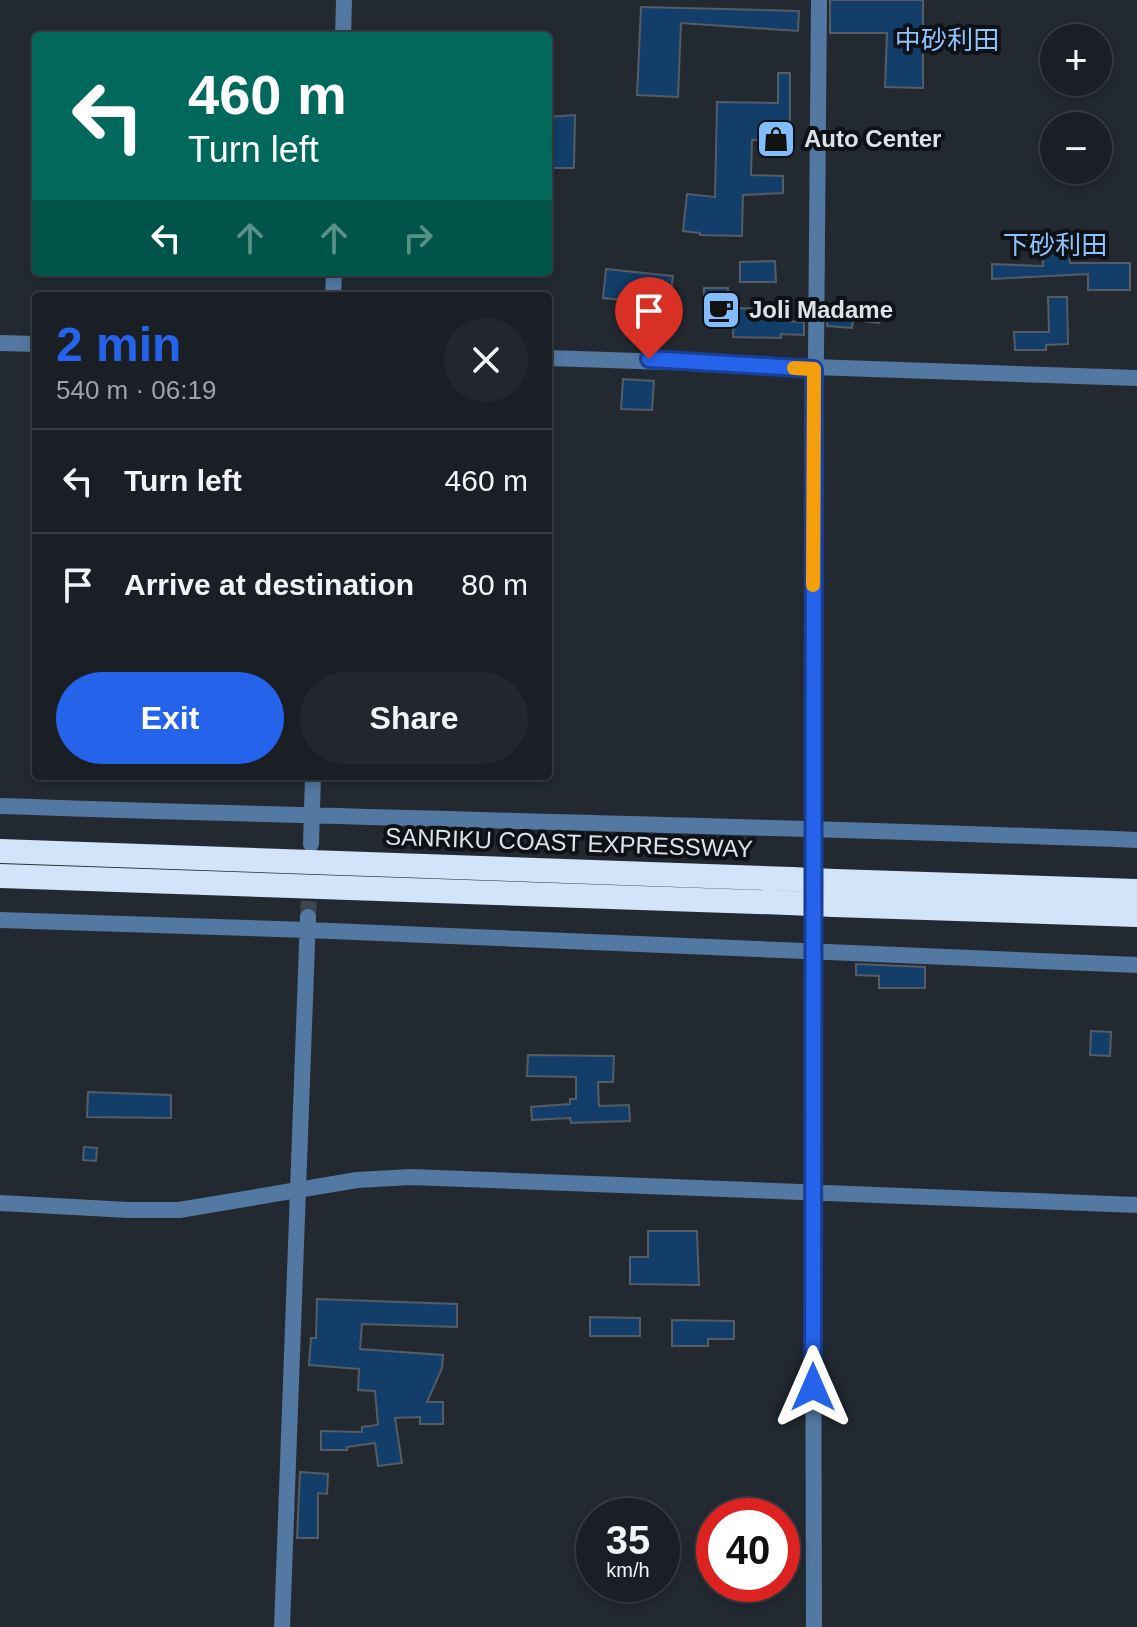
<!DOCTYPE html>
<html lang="en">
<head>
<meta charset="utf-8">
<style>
  body { margin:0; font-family:Arial,"Noto Sans JP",sans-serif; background:#23272d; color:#f1f3f6; height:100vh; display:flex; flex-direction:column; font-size:30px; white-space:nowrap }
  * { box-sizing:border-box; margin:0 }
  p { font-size:26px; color:#9fa2a7 }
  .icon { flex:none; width:44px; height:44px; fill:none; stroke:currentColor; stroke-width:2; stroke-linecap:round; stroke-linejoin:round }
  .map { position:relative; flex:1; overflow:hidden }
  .panel { position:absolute; left:32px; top:292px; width:520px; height:488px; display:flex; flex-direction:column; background:#1a1f25; border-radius:8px; box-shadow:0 4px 12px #0003,0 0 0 2px #383d42 }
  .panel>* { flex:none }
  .guide { position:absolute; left:32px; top:32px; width:520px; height:244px; border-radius:8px; box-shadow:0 4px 12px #0003,0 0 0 2px #383d42; background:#00695c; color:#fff; overflow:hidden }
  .tools { position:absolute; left:1040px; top:24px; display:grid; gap:16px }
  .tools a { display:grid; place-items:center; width:72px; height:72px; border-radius:50%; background:#1a1f25; box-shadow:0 4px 12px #0003,0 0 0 2px #383d42; font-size:40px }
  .speed { position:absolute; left:576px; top:1498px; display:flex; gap:16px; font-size:40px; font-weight:700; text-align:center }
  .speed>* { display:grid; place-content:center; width:104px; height:104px; border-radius:50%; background:#1a1f25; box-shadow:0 4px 12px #0003,0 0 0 2px #383d42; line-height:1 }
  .speed small { font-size:20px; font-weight:400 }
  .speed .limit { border:12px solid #d22; background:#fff; color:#111 }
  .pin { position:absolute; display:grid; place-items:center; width:68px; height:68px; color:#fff; margin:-82px -34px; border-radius:50% 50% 50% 0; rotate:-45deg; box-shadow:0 0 8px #0007 }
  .pin .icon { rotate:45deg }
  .me { position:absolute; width:88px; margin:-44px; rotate:0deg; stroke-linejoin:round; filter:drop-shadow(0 0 6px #0008) }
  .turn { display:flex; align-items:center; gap:28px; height:168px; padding:0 24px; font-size:36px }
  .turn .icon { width:104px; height:104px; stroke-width:2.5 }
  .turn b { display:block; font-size:56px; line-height:68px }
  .lanes { display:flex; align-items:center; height:76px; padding:0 24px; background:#0003; justify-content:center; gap:40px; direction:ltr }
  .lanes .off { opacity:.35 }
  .round { display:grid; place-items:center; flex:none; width:84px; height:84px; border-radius:42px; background:#23272d }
  .overview { display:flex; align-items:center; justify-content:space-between; height:136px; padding:0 24px }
  h1 { font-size:48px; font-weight:800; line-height:60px; color:#2563eb }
  .action { display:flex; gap:16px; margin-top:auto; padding:16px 24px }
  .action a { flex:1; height:92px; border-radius:48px; background:#2563eb; color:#fff; font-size:32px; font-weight:800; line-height:92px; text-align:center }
  .action a+a { background:#23272d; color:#f1f3f6 }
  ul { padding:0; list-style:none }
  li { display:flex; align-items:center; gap:24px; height:104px; padding:0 24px; border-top:2px solid #383d42 }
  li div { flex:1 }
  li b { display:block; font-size:30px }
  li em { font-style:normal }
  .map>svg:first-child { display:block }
  .building { fill:#133e69; stroke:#545c66; stroke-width:2 }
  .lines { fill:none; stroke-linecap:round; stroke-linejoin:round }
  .minor-tunnel { stroke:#3e454c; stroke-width:16; stroke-dasharray:16 8; stroke-linecap:butt }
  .minor { stroke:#5378a1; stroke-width:16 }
  .tertiary { stroke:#5378a1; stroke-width:16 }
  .motorway { stroke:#d2e4f9; stroke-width:24 }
  .motorway-bridge { stroke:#d2e4f9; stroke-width:24 }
  .route-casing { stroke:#184099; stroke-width:20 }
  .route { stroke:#2563eb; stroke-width:14 }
  .slow { stroke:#f59e0b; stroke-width:14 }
  .labels { text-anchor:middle; stroke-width:8; stroke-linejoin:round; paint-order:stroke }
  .poi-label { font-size:24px; font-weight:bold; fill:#dde2e7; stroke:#0e1115; text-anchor:start }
  .street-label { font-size:24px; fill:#dde2e7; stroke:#0e1115 }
  .neighbourhood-label { font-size:26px; fill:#8ec3fd; stroke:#0e1115 }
</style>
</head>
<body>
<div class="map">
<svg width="1137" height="1627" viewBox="0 0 1137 1627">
  <rect width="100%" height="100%" fill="#222931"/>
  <path class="building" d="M 830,0 L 923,0 L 923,88 L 885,87 L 887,33 L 830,33 Z
    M 641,7 L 799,11 L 798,31 L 681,23 L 678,97 L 637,95 Z
    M 778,73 L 790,73 L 790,140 L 752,140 L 751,175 L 783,176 L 783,193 L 743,195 L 742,236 L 700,235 L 700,233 L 683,231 L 687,194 L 715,197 L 717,102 L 778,103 Z
    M 575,115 L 574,168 L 548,168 L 548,117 Z
    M 1069,238 L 1070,263 L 1130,263 L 1130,290 L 1088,290 L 1088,274 L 992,279 L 992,264 L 1043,266 L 1042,239 Z
    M 775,261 L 776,282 L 740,282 L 740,262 Z
    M 606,269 L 673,276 L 671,290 L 646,287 L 644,302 L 603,298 Z
    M 704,288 L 728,288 L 728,307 L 704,306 Z
    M 1048,297 L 1067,297 L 1068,344 L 1046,345 L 1046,350 L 1015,350 L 1014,332 L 1049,332 Z
    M 828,304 L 880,308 L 879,323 L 853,320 L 852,328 L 827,326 Z
    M 734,308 L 781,309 L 781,321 L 804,322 L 804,335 L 781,334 L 781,338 L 733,337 Z
    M 623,379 L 654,381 L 652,410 L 621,409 Z
    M 856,964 L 925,967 L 925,988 L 879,988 L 879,976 L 856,975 Z
    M 1091,1031 L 1111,1032 L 1110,1056 L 1090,1055 Z
    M 528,1055 L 614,1056 L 613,1082 L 598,1082 L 599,1106 L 629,1105 L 630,1121 L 571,1123 L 570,1118 L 532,1120 L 531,1107 L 570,1104 L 570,1099 L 576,1099 L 576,1077 L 527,1076 Z
    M 88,1092 L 171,1095 L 171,1118 L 87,1117 Z
    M 84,1147 L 97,1148 L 96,1161 L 83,1160 Z
    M 648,1231 L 697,1231 L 699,1285 L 630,1284 L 630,1257 L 648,1257 Z
    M 317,1299 L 457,1304 L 457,1327 L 362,1324 L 360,1349 L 443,1355 L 442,1368 L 427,1402 L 443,1402 L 443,1424 L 420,1424 L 420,1417 L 395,1418 L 402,1463 L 378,1466 L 375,1443 L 347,1447 L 347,1450 L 321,1450 L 321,1431 L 362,1432 L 362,1427 L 378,1425 L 375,1391 L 358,1390 L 359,1369 L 309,1365 L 311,1338 L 316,1338 Z
    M 590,1317 L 640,1318 L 640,1336 L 590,1336 Z
    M 672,1320 L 734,1321 L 734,1339 L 708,1339 L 708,1346 L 672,1346 Z
    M 300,1472 L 328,1474 L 327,1494 L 318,1493 L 318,1538 L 297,1538 Z"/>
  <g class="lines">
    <path class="minor-tunnel" d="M 308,917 L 310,878"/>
    <path class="minor" d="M 343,36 L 344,0
      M 333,296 L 334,272
      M 0,343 L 36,344
      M 548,358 L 1137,378
      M 0,806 C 379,819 758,825 1137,840
      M 311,844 L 313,776
      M 0,920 L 307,930 L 1137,965
      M 282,1627 L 308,917"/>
    <path class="tertiary" d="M 0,1203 L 128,1210 L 179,1210 L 357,1180 L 411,1177 L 1137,1205
      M 814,1627 L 812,829 L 819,0"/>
    <path class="motorway" d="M 0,851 L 791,879
      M 0,876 L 788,903
      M 835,881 L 1137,891
      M 834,905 L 1137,915"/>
    <path class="motorway-bridge" d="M 791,879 L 835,881
      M 788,903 L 834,905"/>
  </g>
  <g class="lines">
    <g class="route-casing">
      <path id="route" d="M 649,359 L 814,369 L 813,1387"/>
    </g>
    <use href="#route" class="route"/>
    <path class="slow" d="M 794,368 L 814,369 L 813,585"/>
  </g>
  <defs>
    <g id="shop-square" transform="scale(2)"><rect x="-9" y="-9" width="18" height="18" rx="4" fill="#83bcfb" stroke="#0e1115"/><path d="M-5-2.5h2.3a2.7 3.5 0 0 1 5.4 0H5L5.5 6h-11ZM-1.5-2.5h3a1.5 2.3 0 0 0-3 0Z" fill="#111"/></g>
    <g id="cafe-square" transform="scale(2)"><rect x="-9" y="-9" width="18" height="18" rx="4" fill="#83bcfb" stroke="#0e1115"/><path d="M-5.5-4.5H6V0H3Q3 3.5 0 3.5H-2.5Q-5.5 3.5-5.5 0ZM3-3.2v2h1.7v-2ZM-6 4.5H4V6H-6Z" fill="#111"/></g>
  </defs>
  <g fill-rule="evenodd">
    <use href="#shop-square" x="776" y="139"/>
    <use href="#cafe-square" x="721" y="310"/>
  </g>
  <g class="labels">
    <g class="poi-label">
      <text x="804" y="147">Auto Center</text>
      <text x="749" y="318">Joli Madame</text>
    </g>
    <g class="street-label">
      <text transform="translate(569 843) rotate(2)" y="8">SANRIKU COAST EXPRESSWAY</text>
    </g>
    <g class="neighbourhood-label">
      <text x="947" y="49">中砂利田</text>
      <text x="1055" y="254">下砂利田</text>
    </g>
  </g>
</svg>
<div class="tools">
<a>+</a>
<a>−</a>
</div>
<div class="speed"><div>35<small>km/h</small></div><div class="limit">40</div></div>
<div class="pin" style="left:649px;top:359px;background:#d93025"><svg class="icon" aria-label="arrive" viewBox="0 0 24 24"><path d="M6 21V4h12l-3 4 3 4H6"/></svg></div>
<svg class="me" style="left:813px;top:1387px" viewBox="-20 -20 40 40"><path d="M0-17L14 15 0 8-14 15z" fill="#2563eb" stroke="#fff" stroke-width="4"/></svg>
<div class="guide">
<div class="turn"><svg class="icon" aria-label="left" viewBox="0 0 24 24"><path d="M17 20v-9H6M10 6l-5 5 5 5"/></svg><div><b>460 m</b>Turn left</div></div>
<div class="lanes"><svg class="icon" aria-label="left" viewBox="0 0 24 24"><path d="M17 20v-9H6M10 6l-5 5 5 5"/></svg><svg class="icon off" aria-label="ahead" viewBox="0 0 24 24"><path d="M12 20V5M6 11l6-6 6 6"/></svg><svg class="icon off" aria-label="ahead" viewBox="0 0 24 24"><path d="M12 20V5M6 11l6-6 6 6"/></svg><svg class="icon off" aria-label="right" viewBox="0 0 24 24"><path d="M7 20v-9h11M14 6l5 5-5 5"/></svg></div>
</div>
<section class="panel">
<div class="overview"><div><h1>2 min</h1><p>540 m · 06:19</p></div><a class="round"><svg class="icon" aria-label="close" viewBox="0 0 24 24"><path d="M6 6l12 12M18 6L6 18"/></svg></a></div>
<ul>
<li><svg class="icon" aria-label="left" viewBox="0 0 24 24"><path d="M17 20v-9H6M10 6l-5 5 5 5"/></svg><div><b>Turn left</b></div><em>460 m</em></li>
<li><svg class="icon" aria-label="arrive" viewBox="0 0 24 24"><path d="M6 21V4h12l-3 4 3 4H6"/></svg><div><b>Arrive at destination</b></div><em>80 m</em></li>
</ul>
<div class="action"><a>Exit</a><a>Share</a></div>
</section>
</div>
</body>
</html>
